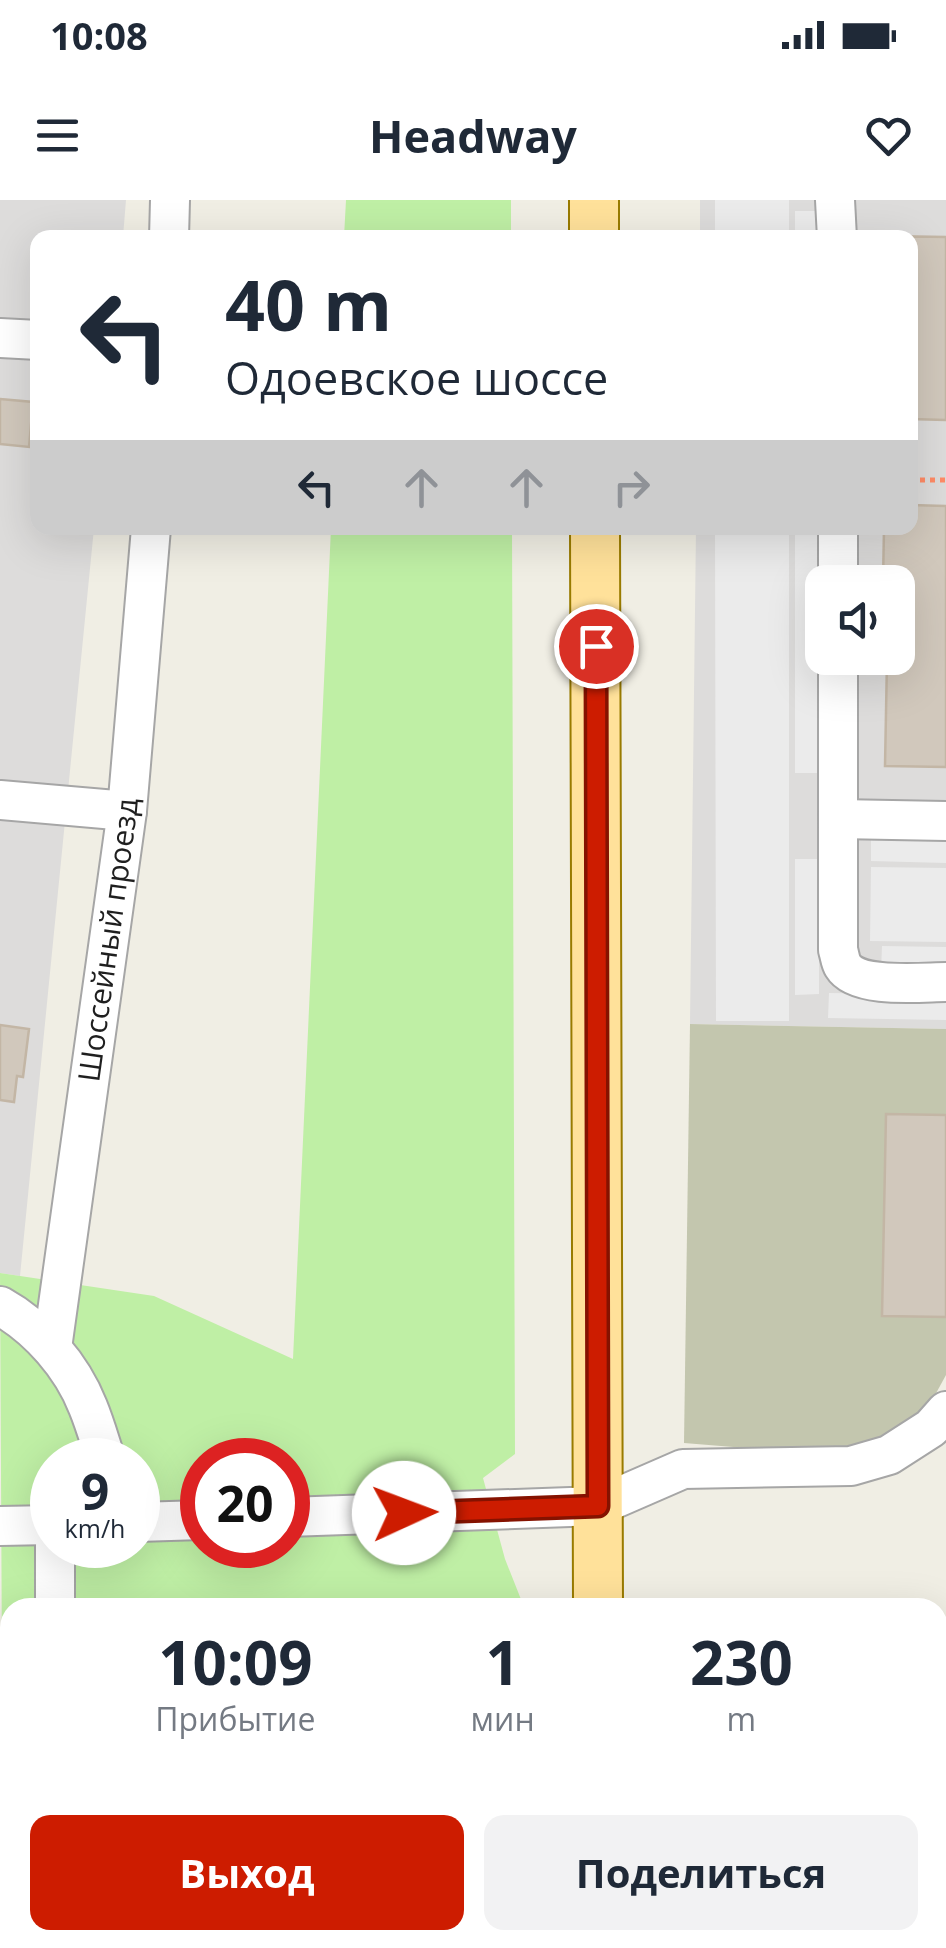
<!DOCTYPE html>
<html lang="ru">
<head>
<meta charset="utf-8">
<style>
  body { margin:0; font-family:"Open Sans",sans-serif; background:#f2f2f3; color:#1f2937; height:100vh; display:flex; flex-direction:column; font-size:38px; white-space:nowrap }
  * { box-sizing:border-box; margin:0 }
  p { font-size:32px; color:#747a83 }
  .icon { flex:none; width:55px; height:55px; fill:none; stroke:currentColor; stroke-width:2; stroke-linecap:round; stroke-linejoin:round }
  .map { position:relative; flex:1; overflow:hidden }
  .side { position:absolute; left:0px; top:1398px; width:948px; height:352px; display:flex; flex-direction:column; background:#fff; border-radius:30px 30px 0 0; box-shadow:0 10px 40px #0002 }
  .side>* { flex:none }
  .banner { position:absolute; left:30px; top:30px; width:888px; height:305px; border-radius:20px; box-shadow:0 10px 40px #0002; background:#fff; color:#1f2937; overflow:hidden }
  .controls { position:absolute; left:805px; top:365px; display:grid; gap:20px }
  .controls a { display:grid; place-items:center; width:110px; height:110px; border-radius:20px; background:#fff; box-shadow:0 10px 40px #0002; font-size:50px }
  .speed { position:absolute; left:30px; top:1238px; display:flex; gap:20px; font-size:50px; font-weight:700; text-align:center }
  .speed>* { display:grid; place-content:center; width:130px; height:130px; border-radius:50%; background:#fff; box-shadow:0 10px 40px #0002; line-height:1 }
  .speed small { font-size:25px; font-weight:400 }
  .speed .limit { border:15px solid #d22; background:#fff; color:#111 }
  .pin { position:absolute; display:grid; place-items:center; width:85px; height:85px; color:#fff; margin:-42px; border:5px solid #fff; border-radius:50%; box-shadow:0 2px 10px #0007 }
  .me { position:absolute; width:110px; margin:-55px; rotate:88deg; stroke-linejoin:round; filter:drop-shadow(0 0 8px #0008) }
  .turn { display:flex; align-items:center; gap:35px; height:210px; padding:0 30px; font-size:45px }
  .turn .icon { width:130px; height:130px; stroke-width:2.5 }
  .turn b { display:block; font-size:70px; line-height:85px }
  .lanes { display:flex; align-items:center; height:95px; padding:0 30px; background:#0003; justify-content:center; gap:50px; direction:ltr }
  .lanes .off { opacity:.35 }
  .eta { display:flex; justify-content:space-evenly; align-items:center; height:170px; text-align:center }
  .eta b { font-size:60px; font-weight:700; line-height:70px }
  .button { display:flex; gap:20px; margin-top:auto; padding:20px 30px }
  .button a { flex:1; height:115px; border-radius:20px; background:#cd1c00; color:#fff; font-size:40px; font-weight:700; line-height:115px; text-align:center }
  .button a+a { background:#f2f2f3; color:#1f2937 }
  .status { display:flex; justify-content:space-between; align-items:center; height:70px; padding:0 50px; background:#fff; direction:ltr }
  .status svg { height:28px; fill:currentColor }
  header { display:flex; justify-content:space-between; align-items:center; height:130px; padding:0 30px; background:#fff; font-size:45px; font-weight:700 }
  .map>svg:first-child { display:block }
  .residential { fill:#dddcdb; fill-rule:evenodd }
  .construction { fill:#c3c6ae }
  .grass { fill:#bfefa5; fill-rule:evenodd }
  .forest { fill:#9fd395 }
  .parking { fill:#ebebeb }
  .building { fill:#d1c8bc; stroke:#c3b6a5; stroke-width:2.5 }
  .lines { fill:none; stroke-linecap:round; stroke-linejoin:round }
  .minor-casing { stroke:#a6a6a6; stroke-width:42 }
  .major-casing { stroke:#997b00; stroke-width:52 }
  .path { stroke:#ff8b66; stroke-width:5; stroke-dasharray:5 5; stroke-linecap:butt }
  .minor { stroke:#fff; stroke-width:38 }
  .major { stroke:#ffe19a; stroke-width:48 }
  .route-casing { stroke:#851200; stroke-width:25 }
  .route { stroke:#cd1c00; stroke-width:18 }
  .labels { text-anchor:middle; stroke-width:8; stroke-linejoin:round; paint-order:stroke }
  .street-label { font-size:30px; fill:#1f1f1f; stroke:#fff }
</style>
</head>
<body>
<div class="status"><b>10:08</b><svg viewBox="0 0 49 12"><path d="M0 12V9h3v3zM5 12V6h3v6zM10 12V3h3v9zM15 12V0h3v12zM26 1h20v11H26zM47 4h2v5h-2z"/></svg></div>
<header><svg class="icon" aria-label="menu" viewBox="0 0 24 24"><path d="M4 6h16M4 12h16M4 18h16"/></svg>Headway<svg class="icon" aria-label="heart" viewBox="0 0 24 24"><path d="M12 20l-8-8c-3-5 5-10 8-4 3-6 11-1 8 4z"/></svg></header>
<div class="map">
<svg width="946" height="1748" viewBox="0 0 946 1748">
  <rect width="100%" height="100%" fill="#f0eee4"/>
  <path class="residential" d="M 0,0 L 126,0 L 123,37 L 38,38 L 38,328 L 94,328 L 20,1076 L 0,1073 Z
    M 700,0 L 946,0 L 946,829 L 690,824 L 696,328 L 910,328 L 910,38 L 700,37 ZM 822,382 L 898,382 L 898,458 L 822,458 Z"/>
  <path class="construction" d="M 690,824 L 946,829 L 946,1175 L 923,1217 L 882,1240 L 822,1254 L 684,1243 Z"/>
  <path class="grass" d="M 346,0 L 511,0 L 511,37 L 344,37 Z
    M 331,328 L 512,328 L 515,1254 L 483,1278 L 505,1359 L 524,1407 L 10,1408 L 10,1693 L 0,1689 L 2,1472 L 0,1073 L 154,1096 L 293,1159 ZM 52,1260 L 138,1260 L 138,1345 L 52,1345 ZM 202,1260 L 288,1260 L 288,1345 L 202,1345 Z
    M 946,1520 L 946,1748 L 778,1748 L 779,1740 L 938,1740 L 938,1537 Z
    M 104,1740 L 526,1740 L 526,1748 L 109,1748 Z"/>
  <path class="forest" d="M 0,1689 L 10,1693 L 10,1740 L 104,1740 L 109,1748 L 0,1748 Z
    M 649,1740 L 769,1740 L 767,1748 L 648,1748 Z"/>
  <path class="parking" d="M 715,0 L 789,0 L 789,37 L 715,37 Z
    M 795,11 L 819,11 L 819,37 L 795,37 Z
    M 715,328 L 789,328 L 789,821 L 716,821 Z
    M 795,328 L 819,328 L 819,573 L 795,573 Z
    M 871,637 L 946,638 L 946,663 L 871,661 Z
    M 795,659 L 819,659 L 819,794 L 795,795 Z
    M 871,667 L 946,668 L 946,742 L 870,741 Z
    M 882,746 L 946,747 L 946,772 L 881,771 Z
    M 829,793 L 946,795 L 946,820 L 828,818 Z"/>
  <path class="building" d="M 887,36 L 946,37 L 946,220 L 910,219 L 910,38 L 887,38 Z
    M 0,199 L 33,202 L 29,247 L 0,244 Z
    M 910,305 L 946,306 L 946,567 L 885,566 L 887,459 L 881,458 L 898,458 L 898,382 L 883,382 L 884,328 L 910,328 Z
    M 0,825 L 29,829 L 23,877 L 17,876 L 14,902 L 0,900 Z
    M 886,914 L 946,915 L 946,1117 L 882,1116 Z"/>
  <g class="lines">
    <g class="minor-casing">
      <g id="minor">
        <path d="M 835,0 L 837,38"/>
        <path d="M 169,38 L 170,0"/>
        <path d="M 0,138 L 38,140"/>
        <path d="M 838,382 L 838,328"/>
        <path d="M 838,458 L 838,750 C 840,756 840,761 843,766 C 857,789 922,782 946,782"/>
        <path d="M 0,600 L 127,611"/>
        <path d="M 838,619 L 946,621"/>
        <path d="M 0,1106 C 38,1127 72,1166 88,1207 C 95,1224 100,1242 106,1260"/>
        <path id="s1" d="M 52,1148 L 127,611 L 151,328"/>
        <path d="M 288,1317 L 598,1306 L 683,1269 L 851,1266 L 889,1255 L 931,1228 L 946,1211"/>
        <path d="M 138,1322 L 202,1320"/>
        <path d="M 0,1326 L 52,1325"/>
        <path d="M 55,1408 L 55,1345"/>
        <path d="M 938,1553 L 946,1536"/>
        <path d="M 938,1693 L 946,1697"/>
        <path d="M 789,1748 L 791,1740"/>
      </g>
    </g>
    <g class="major-casing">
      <path id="major" d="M 594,0 L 594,38
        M 595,328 L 598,1408
        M 600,1748 L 600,1740"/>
    </g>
    <path class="path" d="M 910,280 L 946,280"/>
    <use href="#minor" class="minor"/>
    <use href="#major" class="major"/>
  </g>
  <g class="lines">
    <g class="route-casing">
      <path id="route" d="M 404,1313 L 598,1306 L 596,446"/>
    </g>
    <use href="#route" class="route"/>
  </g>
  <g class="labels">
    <g class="street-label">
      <text dy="10" stroke="none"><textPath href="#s1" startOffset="412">Шоссейный проезд</textPath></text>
    </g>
  </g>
</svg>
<div class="controls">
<a><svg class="icon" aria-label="sound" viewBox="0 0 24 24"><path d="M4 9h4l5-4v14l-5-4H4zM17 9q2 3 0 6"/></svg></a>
</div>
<div class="speed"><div>9<small>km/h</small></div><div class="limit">20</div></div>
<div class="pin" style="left:596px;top:446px;background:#d93025"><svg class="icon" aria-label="arrive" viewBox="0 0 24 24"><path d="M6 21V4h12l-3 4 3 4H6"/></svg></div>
<svg class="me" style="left:404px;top:1313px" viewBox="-20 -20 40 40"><circle r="19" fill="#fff"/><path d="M0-13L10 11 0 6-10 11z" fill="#cd1c00"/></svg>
<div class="banner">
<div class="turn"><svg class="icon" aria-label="left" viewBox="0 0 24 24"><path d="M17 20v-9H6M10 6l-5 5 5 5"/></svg><div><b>40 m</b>Одоевское шоссе</div></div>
<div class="lanes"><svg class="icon" aria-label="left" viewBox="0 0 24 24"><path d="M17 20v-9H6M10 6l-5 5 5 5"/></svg><svg class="icon off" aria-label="ahead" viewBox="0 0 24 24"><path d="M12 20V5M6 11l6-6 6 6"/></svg><svg class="icon off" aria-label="ahead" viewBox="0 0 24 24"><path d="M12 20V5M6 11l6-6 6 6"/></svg><svg class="icon off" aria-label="right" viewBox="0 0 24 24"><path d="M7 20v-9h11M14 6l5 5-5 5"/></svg></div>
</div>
<section class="side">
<div class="eta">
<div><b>10:09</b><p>Прибытие</p></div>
<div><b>1</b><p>мин</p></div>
<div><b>230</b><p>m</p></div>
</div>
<div class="button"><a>Выход</a><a>Поделиться</a></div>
</section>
</div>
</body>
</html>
